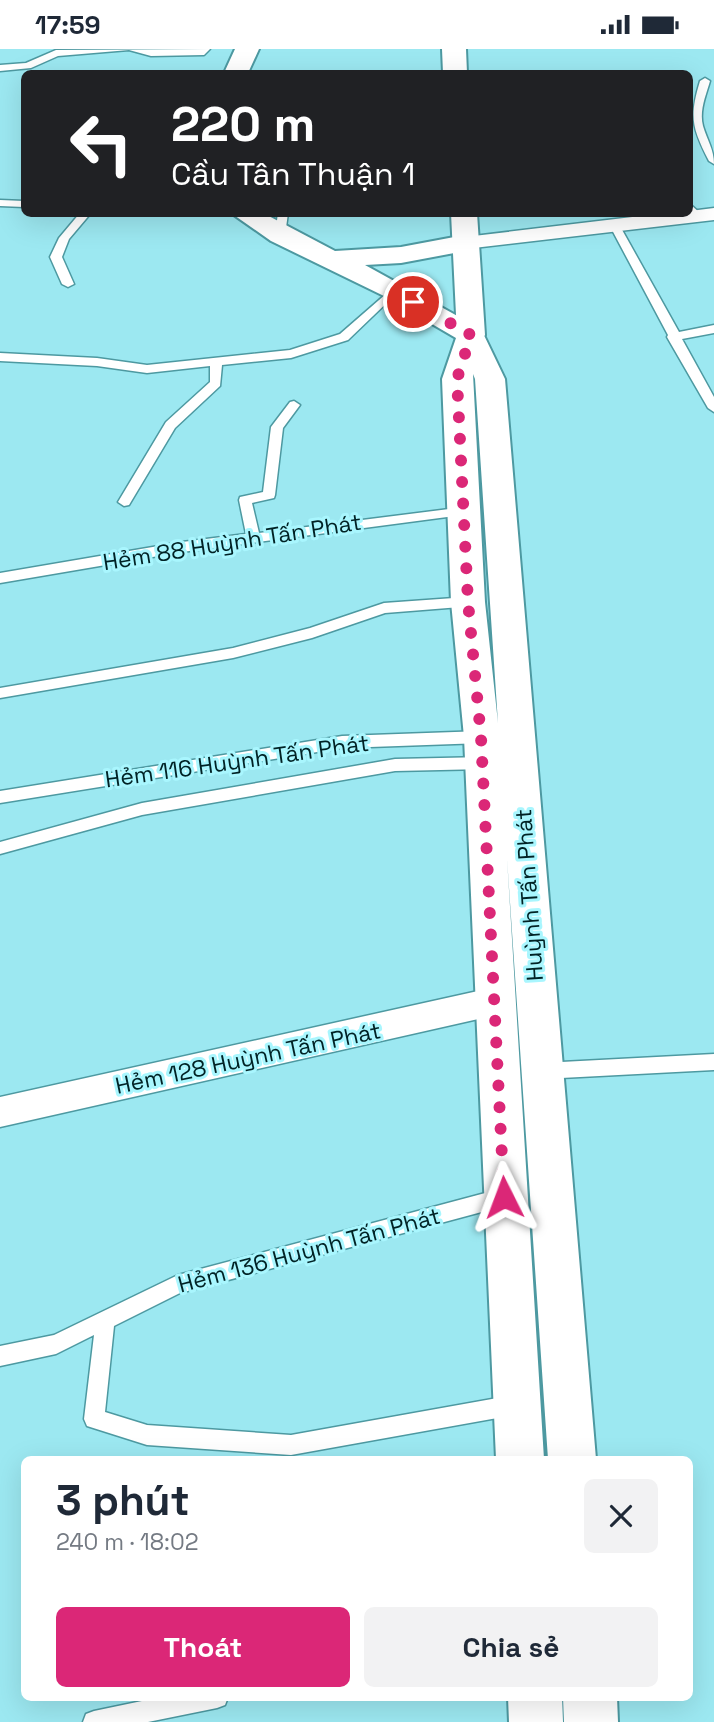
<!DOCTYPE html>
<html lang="vi">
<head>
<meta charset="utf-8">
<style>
  body { margin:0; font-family:"Space Grotesk",sans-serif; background:#f2f2f3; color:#1f2937; height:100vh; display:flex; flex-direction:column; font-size:26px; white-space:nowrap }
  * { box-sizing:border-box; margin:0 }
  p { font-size:23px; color:#747a83 }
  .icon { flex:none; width:38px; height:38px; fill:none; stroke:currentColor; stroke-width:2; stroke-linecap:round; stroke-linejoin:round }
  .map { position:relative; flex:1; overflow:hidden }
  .panel { position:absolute; left:21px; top:1407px; width:672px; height:245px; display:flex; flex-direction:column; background:#fff; border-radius:10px; box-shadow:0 7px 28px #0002 }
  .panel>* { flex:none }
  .hud { position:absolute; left:21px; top:21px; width:672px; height:147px; border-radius:10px; box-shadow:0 7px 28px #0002; background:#202124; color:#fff; overflow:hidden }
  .pin { position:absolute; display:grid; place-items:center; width:60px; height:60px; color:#fff; margin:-30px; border:4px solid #fff; border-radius:50%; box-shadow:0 2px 7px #0007 }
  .me { position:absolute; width:77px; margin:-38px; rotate:357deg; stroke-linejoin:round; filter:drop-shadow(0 0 5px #0008) }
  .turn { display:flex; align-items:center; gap:24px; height:147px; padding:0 35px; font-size:32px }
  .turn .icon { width:91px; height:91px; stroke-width:2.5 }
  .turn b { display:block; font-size:49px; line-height:60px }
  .round { display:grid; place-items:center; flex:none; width:74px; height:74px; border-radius:10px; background:#f2f2f3 }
  .summary { display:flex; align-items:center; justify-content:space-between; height:119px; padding:0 35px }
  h1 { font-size:42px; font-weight:600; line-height:52px }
  .button { display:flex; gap:14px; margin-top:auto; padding:14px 35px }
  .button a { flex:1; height:80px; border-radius:10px; background:#db2777; color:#fff; font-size:28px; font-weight:600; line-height:80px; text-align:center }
  .button a+a { background:#f2f2f3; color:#1f2937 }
  .status { display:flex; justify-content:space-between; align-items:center; height:49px; padding:0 35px; background:#fff; direction:ltr }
  .status svg { height:19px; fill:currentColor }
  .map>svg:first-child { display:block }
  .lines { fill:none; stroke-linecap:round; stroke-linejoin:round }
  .service-casing { stroke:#4d99a1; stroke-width:3 }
  .minor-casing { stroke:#4d99a1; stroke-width:3 }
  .secondary-casing { stroke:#4d99a1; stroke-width:4 }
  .primary-casing { stroke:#4d99a1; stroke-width:4 }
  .service { fill:#fff; fill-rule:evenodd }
  .minor { fill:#fff; fill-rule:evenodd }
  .secondary { fill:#fff; fill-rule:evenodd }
  .primary { fill:#fff; fill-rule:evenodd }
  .route { stroke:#db2777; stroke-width:12; stroke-dasharray:0 21.6 }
  .labels { text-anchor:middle; stroke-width:6; stroke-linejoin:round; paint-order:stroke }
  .street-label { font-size:23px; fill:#012225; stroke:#a9f6fe }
</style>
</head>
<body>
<div class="status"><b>17:59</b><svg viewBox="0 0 49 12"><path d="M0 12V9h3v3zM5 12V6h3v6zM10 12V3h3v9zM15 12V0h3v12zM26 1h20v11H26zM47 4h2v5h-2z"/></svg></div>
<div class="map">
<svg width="714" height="1673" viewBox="0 0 714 1673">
  <rect width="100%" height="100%" fill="#9ce8f1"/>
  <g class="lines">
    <g class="service-casing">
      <path id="service" d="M 210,0 L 204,6 L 151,7 L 129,1 L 58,7 L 31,19 L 0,22 L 0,16 L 26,14 L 56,1 Z
        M 705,29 L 710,32 C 706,46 699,62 703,77 C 707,91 714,100 714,115 L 709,112 C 692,79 689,68 700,32 Z
        M 0,151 L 24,152 L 24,158 L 0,157 Z
        M 690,155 L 701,165 L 701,169 L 693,169 L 689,164 Z
        M 80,164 L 91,164 L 69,190 L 62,208 L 74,235 L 68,238 L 62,235 L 50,208 L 59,189 Z
        M 278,164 L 288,164 L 285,186 L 280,189 L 275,186 Z
        M 616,176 L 621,179 L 679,283 L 714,276 L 714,284 L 682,290 L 714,348 L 714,363 L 708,359 L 667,288 L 668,286 L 611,179 Z
        M 394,238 L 398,239 L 398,243 L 348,291 L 291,309 L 222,316 L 220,337 L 175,379 L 129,456 L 124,457 L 118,453 L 166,373 L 210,333 L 210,317 L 147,324 L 97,317 L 0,312 L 0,304 L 97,309 L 147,316 L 290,301 L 340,285 Z
        M 294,352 L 300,356 L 283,379 L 275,446 L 274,449 L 252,454 L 259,484 L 465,458 L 471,462 L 470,465 L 182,503 L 0,534 L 0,524 L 182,493 L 246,485 L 239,451 L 240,448 L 263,443 L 271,378 L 290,353 Z
        M 468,548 L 475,553 L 473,557 L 385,564 L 312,589 L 233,609 L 0,649 L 0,639 L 233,599 L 310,579 L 384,554 Z
        M 483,682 L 490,688 L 483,694 L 342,699 L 0,754 L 0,742 L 342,687 Z
        M 486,708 L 493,714 L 486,720 L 395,722 L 142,766 L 0,805 L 0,793 L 142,754 L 395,710 Z
        M 714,1005 L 714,1021 L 542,1030 L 536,1028 L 533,1022 L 536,1016 L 542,1014 Z
        M 504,1139 L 510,1142 L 513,1148 L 510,1154 L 504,1157 L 180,1244 L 114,1277 L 105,1363 L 147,1376 L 291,1386 L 514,1346 L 521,1349 L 524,1356 L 521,1363 L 514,1366 L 291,1406 L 147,1396 L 87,1377 L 84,1370 L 94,1286 L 56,1305 L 0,1317 L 0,1297 L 54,1286 L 178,1226 Z
        M 161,1648 L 228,1648 L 225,1656 L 217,1659 L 148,1673 L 83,1673 L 86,1665 L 94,1662 Z"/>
    </g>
    <g class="minor-casing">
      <path id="minor" d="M 714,159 L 714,171 L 465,200 L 455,194 L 465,188 L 666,164 L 690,164 L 690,162 Z
        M 496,938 L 507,942 L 512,952 L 507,962 L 496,966 L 0,1078 L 0,1048 Z"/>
    </g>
    <g class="secondary-casing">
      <path id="secondary" d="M 442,0 L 466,0 L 467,24 L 443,24 Z
        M 451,164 L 477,164 L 485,286 L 481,292 L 471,295 L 461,292 L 457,286 Z"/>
    </g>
    <g class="primary-casing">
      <path id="primary" d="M 235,0 L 259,0 L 248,24 L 224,24 Z
        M 231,164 L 263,164 L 335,202 L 401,198 L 465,186 L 475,188 L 478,194 L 475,200 L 465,202 L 401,214 L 365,216 L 481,280 L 505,330 L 596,1410 L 548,1410 L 507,809 L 544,1410 L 496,1410 L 464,688 L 451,553 L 442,330 L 456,289 L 384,247 L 271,192 ZM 473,325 L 475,330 L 498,674 L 485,553 Z
        M 508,1648 L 562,1648 L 563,1673 L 509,1673 Z
        M 563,1648 L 617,1648 L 618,1673 L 564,1673 Z"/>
    </g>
    <use href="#service" class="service"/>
    <use href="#minor" class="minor"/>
    <use href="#secondary" class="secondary"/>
    <use href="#primary" class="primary"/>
  </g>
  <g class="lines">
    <path class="route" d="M 413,253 L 471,286 L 457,330 L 468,553 L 481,688 L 504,1148"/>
  </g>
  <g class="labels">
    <g class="street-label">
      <text transform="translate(232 493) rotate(-9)" y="8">Hẻm 88 Huỳnh Tấn Phát</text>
      <text transform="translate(237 712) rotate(-8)" y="8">Hẻm 116 Huỳnh Tấn Phát</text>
      <text transform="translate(529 846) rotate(-94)" y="8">Huỳnh Tấn Phát</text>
      <text transform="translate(248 1009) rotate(-12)" y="8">Hẻm 128 Huỳnh Tấn Phát</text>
      <text transform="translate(309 1201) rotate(-15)" y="8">Hẻm 136 Huỳnh Tấn Phát</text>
    </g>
  </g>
</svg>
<div class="pin" style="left:413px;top:253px;background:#d93025"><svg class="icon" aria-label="arrive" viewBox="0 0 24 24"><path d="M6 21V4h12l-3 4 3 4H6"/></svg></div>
<svg class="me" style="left:504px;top:1148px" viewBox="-20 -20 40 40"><path d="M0-17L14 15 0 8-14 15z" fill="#db2777" stroke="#fff" stroke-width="4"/></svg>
<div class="hud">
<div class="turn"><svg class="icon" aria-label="left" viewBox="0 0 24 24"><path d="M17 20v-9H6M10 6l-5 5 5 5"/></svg><div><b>220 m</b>Cầu Tân Thuận 1</div></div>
</div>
<section class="panel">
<div class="summary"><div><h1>3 phút</h1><p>240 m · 18:02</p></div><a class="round"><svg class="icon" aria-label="close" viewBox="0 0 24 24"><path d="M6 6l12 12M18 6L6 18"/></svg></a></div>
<div class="button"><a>Thoát</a><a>Chia sẻ</a></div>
</section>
</div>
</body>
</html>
